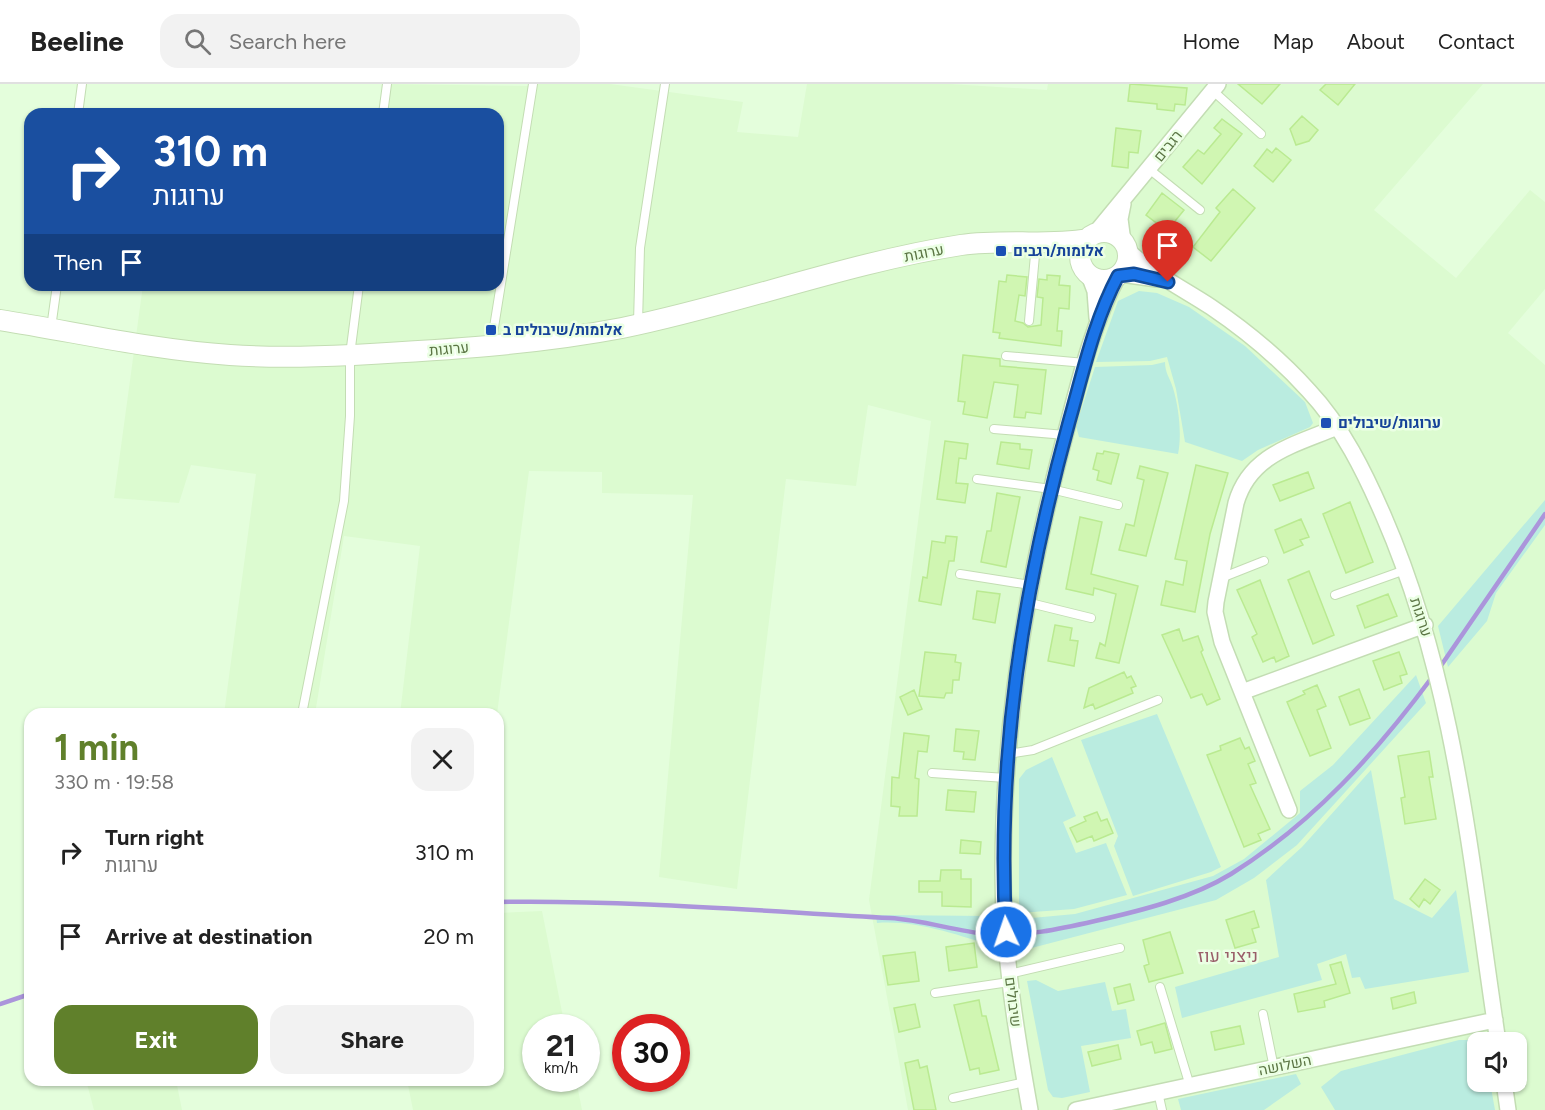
<!DOCTYPE html>
<html lang="en">
<head>
<meta charset="utf-8">
<style>
  body { margin:0; font-family:Figtree,Heebo,sans-serif; background:#f2f2f2; color:#222; height:100vh; display:flex; flex-direction:column; font-size:22px; white-space:nowrap }
  * { box-sizing:border-box; margin:0 }
  p { font-size:20px; color:#767676 }
  .icon { flex:none; width:33px; height:33px; fill:none; stroke:currentColor; stroke-width:2; stroke-linecap:round; stroke-linejoin:round }
  .map { position:relative; flex:1; overflow:hidden }
  .side { position:absolute; left:24px; top:624px; width:480px; height:378px; display:flex; flex-direction:column; background:#fff; border-radius:18px; box-shadow:0 2px 4px #0004 }
  .side>* { flex:none }
  .hud { position:absolute; left:24px; top:24px; width:480px; height:183px; border-radius:18px; box-shadow:0 2px 4px #0004; background:#1a4fa0; color:#fff; overflow:hidden }
  .controls { position:absolute; left:1467px; top:948px; display:grid; gap:12px }
  .controls a { display:grid; place-items:center; width:60px; height:60px; border-radius:12px; background:#fff; box-shadow:0 2px 4px #0004; font-size:30px }
  .speed { position:absolute; left:522px; top:930px; display:flex; gap:12px; font-size:30px; font-weight:700; text-align:center }
  .speed>* { display:grid; place-content:center; width:78px; height:78px; border-radius:50%; background:#fff; box-shadow:0 2px 4px #0004; line-height:1 }
  .speed small { font-size:15px; font-weight:400 }
  .speed .limit { border:9px solid #d22; background:#fff; color:#111 }
  .pin { position:absolute; display:grid; place-items:center; width:51px; height:51px; color:#fff; margin:-62px -26px; border-radius:50% 50% 50% 0; rotate:-45deg; box-shadow:0 0 6px #0007 }
  .pin .icon { rotate:45deg }
  .me { position:absolute; width:66px; margin:-33px; rotate:357deg; stroke-linejoin:round; filter:drop-shadow(0 0 4px #0008) }
  .turn { display:flex; align-items:center; gap:21px; height:126px; padding:0 30px; font-size:27px }
  .turn .icon { width:78px; height:78px; stroke-width:2.5 }
  .turn b { display:block; font-size:42px; line-height:51px }
  .then { display:flex; align-items:center; height:57px; padding:0 30px; background:#0003; gap:12px; font-size:22px }
  .round { display:grid; place-items:center; flex:none; width:63px; height:63px; border-radius:18px; background:#f2f2f2 }
  .head { display:flex; align-items:center; justify-content:space-between; height:102px; padding:0 30px }
  h1 { font-size:36px; font-weight:700; line-height:45px; color:#60802b }
  .cta { display:flex; gap:12px; margin-top:auto; padding:12px 30px }
  .cta a { flex:1; height:69px; border-radius:18px; background:#60802b; color:#fff; font-size:24px; font-weight:700; line-height:69px; text-align:center }
  .cta a+a { background:#f2f2f2; color:#222 }
  ul { padding:0; list-style:none }
  li { display:flex; align-items:center; gap:18px; height:84px; padding:0 30px }
  li div { flex:1 }
  li b { display:block; font-size:22px }
  li em { font-style:normal }
  header { display:flex; align-items:center; gap:36px; box-sizing:border-box; height:84px; padding:0 30px; background:#fff; border-bottom:2px solid #e0e0e0 }
  header strong { font-size:28px }
  nav { display:flex; gap:33px; margin-inline-start:auto; font-size:21px }
  .search { width:420px; height:54px; background:#f2f2f2; display:flex; align-items:center; gap:15px; box-sizing:border-box; padding:0 21px; border-radius:18px; color:#767676; font-size:22px }
  .map>svg:first-child { display:block }
  .residential { fill:#dcfbd0; fill-rule:evenodd }
  .green { fill:#baece0 }
  .lines { fill:none; stroke-linecap:round; stroke-linejoin:round }
  .stream { stroke:#ab95db; stroke-width:4.5 }
  .building { fill:#d0f6b2; stroke:#baea91; stroke-width:1.5 }
  .service-casing { stroke:#c3ddb3; stroke-width:10 }
  .minor-casing { stroke:#c3ddb3; stroke-width:18 }
  .tertiary-casing { stroke:#c3ddb3; stroke-width:22 }
  .service { stroke:#fff; stroke-width:8 }
  .minor { stroke:#fff; stroke-width:15 }
  .tertiary { stroke:#fff; stroke-width:20 }
  .route-casing { stroke:#114b97; stroke-width:15 }
  .route { stroke:#1a73e8; stroke-width:10 }
  .transit-dot { fill:#1a4fb4; stroke:#ebffe4; stroke-width:2 }
  .labels { text-anchor:middle; stroke-width:5; stroke-linejoin:round; paint-order:stroke }
  .street-label { font-size:15px; fill:#5b7544; stroke:#ebffe4 }
  .transit-label { font-size:15px; font-weight:bold; fill:#164399; stroke:#ebffe4; text-anchor:start }
  .quarter-label { font-size:18px; fill:#995e69; stroke:#ebffe4 }
</style>
</head>
<body>
<header>
<strong>Beeline</strong>
<div class="search"><svg class="icon" aria-label="search" viewBox="0 0 24 24"><circle cx="10" cy="10" r="6"/><path d="M15 15l6 6"/></svg>Search here</div>
<nav><a>Home</a><a>Map</a><a>About</a><a>Contact</a></nav>
</header>
<div class="map">
<svg width="1545" height="1026" viewBox="0 0 1545 1026">
  <rect width="100%" height="100%" fill="#e4fedc"/>
  <path class="residential" d="M 384,0 L 533,2 L 533,0 L 610,0 L 743,18 L 737,48 L 798,53 L 807,0 L 950,0 L 1047,6 L 1048,0 L 1483,0 L 1374,126 L 1456,194 L 1530,106 L 1545,118 L 1545,205 L 1508,249 L 1545,281 L 1545,1026 L 908,1026 L 869,816 L 931,337 L 868,321 L 856,402 L 786,395 L 737,805 L 659,793 L 693,411 L 602,409 L 602,388 L 529,387 L 497,630 L 400,630 L 420,462 L 344,452 L 315,630 L 224,630 L 256,390 L 191,381 L 179,419 L 114,414 L 143,201 L 498,201 L 498,30 L 380,30 ZM 1478,958 L 1516,958 L 1516,998 L 1478,998 Z
    M 542,827 L 565,943 L 536,944 L 536,994 L 576,995 L 582,1026 L 413,1026 L 407,996 L 498,996 L 498,829 Z
    M 86,996 L 176,996 L 182,1026 L 94,1026 Z"/>
  <path class="green" d="M 1139,207 L 1157,209 L 1189,223 L 1245,262 L 1305,318 L 1313,339 L 1310,343 L 1258,366 L 1242,377 L 1185,358 L 1176,305 L 1167,273 L 1150,277 L 1096,278 L 1118,217 Z
    M 1165,278 C 1165,289 1170,294 1173,304 C 1179,324 1182,351 1178,370 L 1079,353 L 1076,342 L 1095,283 L 1152,281 Z
    M 1545,416 L 1545,441 L 1496,509 L 1487,537 L 1448,583 L 1438,542 Z
    M 1416,591 L 1426,619 L 1297,761 L 1254,794 L 1216,816 L 1020,867 L 1021,835 L 1075,830 L 1213,792 L 1244,775 L 1300,729 L 1300,707 L 1333,681 Z
    M 1157,630 L 1221,783 L 1211,788 L 1133,812 L 1114,762 L 1118,752 L 1081,656 Z
    M 1052,673 L 1076,732 L 1063,738 L 1076,769 L 1106,759 L 1127,811 L 1074,825 L 1019,829 L 1019,695 L 1026,686 Z
    M 1371,686 L 1394,815 L 1432,834 L 1456,806 L 1469,888 L 1365,905 L 1360,893 L 1352,894 L 1346,870 L 1317,880 L 1322,896 L 1182,934 L 1175,903 L 1279,873 L 1266,796 L 1302,763 Z
    M 876,831 L 990,832 L 996,863 C 958,851 916,836 877,839 Z
    M 1036,896 L 1058,907 L 1105,898 L 1112,927 L 1126,925 L 1131,954 L 1081,962 L 1090,1008 L 1062,1014 L 1053,1013 L 1048,1006 L 1027,897 Z
    M 1459,956 L 1470,956 L 1477,962 L 1478,998 L 1490,998 L 1495,1026 L 1335,1026 L 1321,1003 L 1341,987 Z
    M 1296,990 L 1301,1000 L 1264,1026 L 1181,1026 L 1178,1015 Z"/>
  <g class="lines">
    <path class="stream" d="M 1438,586 L 1545,430
      M 498,818 C 629,816 760,827 890,834 C 923,836 955,847 987,850 C 1024,853 1060,845 1095,837 C 1140,827 1192,814 1231,790 C 1313,739 1376,669 1433,592
      M 0,920 L 30,910"/>
  </g>
  <path class="building" d="M 1130,0 L 1187,4 L 1185,21 L 1175,20 L 1174,27 L 1157,25 L 1157,20 L 1128,17 Z
    M 1238,0 L 1280,0 L 1262,20 Z
    M 1326,0 L 1355,0 L 1338,21 L 1320,6 Z
    M 1302,32 L 1318,46 L 1309,57 L 1296,61 L 1290,45 Z
    M 1222,35 L 1242,50 L 1202,100 L 1183,83 L 1198,66 L 1204,70 L 1221,50 L 1214,44 Z
    M 1116,44 L 1141,47 L 1138,69 L 1129,68 L 1128,84 L 1112,82 Z
    M 1276,64 L 1291,76 L 1273,98 L 1254,82 L 1267,65 L 1272,69 Z
    M 1233,105 L 1255,124 L 1211,177 L 1193,163 L 1220,128 L 1216,124 Z
    M 1162,109 L 1184,126 L 1167,147 L 1146,131 Z
    M 1007,191 L 1027,193 L 1025,212 L 1019,211 L 1015,237 L 1023,239 L 1028,243 L 1041,241 L 1043,214 L 1037,213 L 1039,195 L 1047,196 L 1047,191 L 1060,192 L 1059,201 L 1070,202 L 1069,225 L 1059,224 L 1057,247 L 1062,247 L 1061,262 L 999,254 L 1000,249 L 993,248 L 999,197 L 1006,198 Z
    M 963,271 L 1000,275 L 1000,282 L 1046,286 L 1041,330 L 1026,328 L 1025,334 L 1014,333 L 1018,301 L 994,298 L 987,334 L 963,330 L 965,318 L 958,317 Z
    M 945,357 L 968,360 L 966,375 L 959,374 L 956,399 L 968,400 L 965,419 L 937,415 Z
    M 1001,358 L 1020,360 L 1020,365 L 1032,366 L 1029,385 L 997,380 Z
    M 1104,367 L 1119,370 L 1111,400 L 1097,396 L 1099,387 L 1093,385 L 1097,369 L 1103,370 Z
    M 1196,381 L 1228,389 L 1210,450 L 1195,528 L 1161,521 L 1166,497 L 1183,501 L 1187,477 L 1175,475 Z
    M 1140,382 L 1168,389 L 1146,472 L 1119,466 L 1126,440 L 1134,442 L 1144,396 L 1137,394 Z
    M 1308,388 L 1314,404 L 1280,417 L 1273,401 Z
    M 997,409 L 1020,413 L 1006,483 L 981,478 L 987,447 L 991,447 Z
    M 1350,418 L 1373,478 L 1346,489 L 1323,430 Z
    M 1080,433 L 1102,438 L 1091,490 L 1138,502 L 1119,579 L 1096,574 L 1100,559 L 1105,562 L 1116,510 L 1094,504 L 1093,511 L 1066,505 Z
    M 1301,435 L 1309,453 L 1300,456 L 1303,461 L 1284,469 L 1275,446 Z
    M 946,452 L 957,453 L 954,477 L 949,477 L 941,521 L 919,517 L 923,493 L 927,494 L 932,457 L 945,459 Z
    M 1309,487 L 1334,551 L 1313,560 L 1288,496 Z
    M 1260,496 L 1289,572 L 1276,578 L 1274,573 L 1263,578 L 1252,553 L 1257,550 L 1237,506 Z
    M 977,507 L 1000,510 L 995,539 L 973,535 Z
    M 1388,510 L 1397,532 L 1365,544 L 1357,522 Z
    M 1055,541 L 1072,544 L 1070,556 L 1078,557 L 1074,582 L 1048,577 Z
    M 1179,545 L 1183,557 L 1198,552 L 1203,566 L 1201,568 L 1220,615 L 1207,621 L 1202,610 L 1191,614 L 1162,551 Z
    M 925,568 L 956,571 L 955,578 L 961,579 L 959,596 L 953,596 L 952,609 L 946,609 L 944,614 L 919,612 Z
    M 1399,568 L 1407,590 L 1400,592 L 1402,599 L 1384,606 L 1373,577 Z
    M 1124,588 L 1127,594 L 1131,592 L 1136,602 L 1131,604 L 1133,609 L 1095,625 L 1093,620 L 1084,624 L 1089,604 Z
    M 1317,601 L 1326,622 L 1317,626 L 1331,664 L 1310,672 L 1287,618 L 1305,610 L 1303,607 Z
    M 1359,605 L 1370,634 L 1350,641 L 1339,613 Z
    M 914,606 L 922,625 L 908,631 L 900,613 Z
    M 956,645 L 979,647 L 975,676 L 963,675 L 964,668 L 954,667 Z
    M 904,649 L 929,652 L 927,668 L 918,667 L 915,694 L 919,695 L 917,732 L 899,732 L 900,723 L 891,722 L 892,693 L 899,694 Z
    M 1240,654 L 1245,665 L 1249,663 L 1255,677 L 1248,680 L 1256,699 L 1250,701 L 1270,745 L 1258,750 L 1261,756 L 1244,763 L 1207,671 L 1221,666 L 1220,662 Z
    M 1429,667 L 1433,693 L 1429,693 L 1436,735 L 1405,740 L 1401,714 L 1405,713 L 1398,672 Z
    M 948,706 L 976,708 L 974,728 L 946,726 Z
    M 1097,728 L 1101,737 L 1107,735 L 1113,749 L 1094,757 L 1092,752 L 1077,758 L 1070,744 L 1086,737 L 1084,733 Z
    M 961,756 L 981,758 L 980,770 L 960,769 Z
    M 941,786 L 961,786 L 961,795 L 971,795 L 971,823 L 942,822 L 942,808 L 919,808 L 919,797 L 940,797 Z
    M 1425,795 L 1440,806 L 1430,820 L 1424,815 L 1419,823 L 1410,815 Z
    M 1254,827 L 1259,843 L 1252,845 L 1256,858 L 1235,864 L 1226,836 Z
    M 1170,848 L 1183,889 L 1149,898 L 1144,882 L 1149,880 L 1143,856 Z
    M 974,859 L 977,883 L 949,887 L 946,863 Z
    M 915,868 L 919,897 L 888,901 L 883,872 Z
    M 1341,878 L 1350,909 L 1324,917 L 1325,923 L 1298,928 L 1294,910 L 1336,900 L 1330,881 Z
    M 1130,900 L 1134,916 L 1118,920 L 1114,904 Z
    M 1414,908 L 1416,919 L 1393,925 L 1391,914 Z
    M 979,916 L 982,932 L 986,932 L 999,986 L 980,990 L 979,984 L 970,986 L 954,921 Z
    M 915,920 L 920,943 L 899,948 L 894,924 Z
    M 1165,939 L 1172,965 L 1155,969 L 1152,958 L 1141,961 L 1137,947 Z
    M 1240,942 L 1244,960 L 1215,966 L 1211,948 Z
    M 1118,961 L 1121,975 L 1092,982 L 1088,968 Z
    M 918,976 L 920,984 L 927,982 L 936,1026 L 914,1026 L 905,979 Z"/>
  <g class="lines">
    <g class="service-casing">
      <path id="service" d="M 1212,6 L 1261,50
        M 78,30 L 82,0
        M 383,30 L 387,0
        M 1149,85 L 1200,126
        M 1029,237 L 1036,160
        M 638,239 L 640,164 L 665,0
        M 51,244 L 57,201
        M 491,262 L 533,0
        M 1006,272 L 1085,279
        M 994,345 L 1065,351
        M 977,395 L 1051,405 L 1118,421
        M 960,490 L 1030,501
        M 1221,494 L 1264,477
        M 1335,511 L 1405,486
        M 1026,518 L 1091,534
        M 302,630 L 344,417 L 350,332 L 350,271 L 359,201
        M 1008,670 L 1033,666 L 1158,616
        M 932,689 L 1006,694
        M 1009,890 L 1120,864
        M 1160,903 L 1190,1002
        M 935,909 L 1009,898
        M 1263,930 L 1274,984
        M 1158,1008 L 1162,1026
        M 953,1014 L 1025,998"/>
    </g>
    <g class="minor-casing">
      <path id="minor" d="M 1123,120 L 1120,135 L 1123,158
        M 1093,152 L 1218,0
        M 1127,166 C 1153,190 1182,204 1211,223 C 1245,246 1281,276 1309,307 C 1342,342 1365,389 1384,433 C 1456,599 1471,781 1498,958
        M 1121,190 L 1157,195
        M 1089,191 L 1095,207 L 1097,234
        M 1242,608 L 1425,541
        M 1289,726 L 1222,558 L 1215,528 L 1216,518 L 1236,419 C 1250,370 1295,361 1337,343
        M 1504,998 L 1508,1026
        M 1030,1026 C 1016,948 1003,868 1003,788 C 1003,643 1026,499 1063,359 C 1078,303 1091,243 1118,192
        M 1076,1026 L 1495,936"/>
    </g>
    <g class="tertiary-casing">
      <path id="tertiary" d="M1080 172a24 24 0 1 1 48 0a24 24 0 1 1-48 0Z
        M 0,236 C 76,248 153,266 230,271 C 271,274 311,273 352,271 C 442,266 533,261 622,244 C 736,221 846,179 961,161 C 1004,155 1046,162 1088,155"/>
    </g>
    <use href="#service" class="service"/>
    <use href="#minor" class="minor"/>
    <use href="#tertiary" class="tertiary"/>
  </g>
  <g class="lines">
    <g class="route-casing">
      <path id="route" d="M 1006,848 C 996,673 1023,506 1069,338 C 1083,289 1094,237 1118,192 L 1134,190 L 1168,198"/>
    </g>
    <use href="#route" class="route"/>
  </g>
  <g class="transit-dot">
    <rect x="995" y="161" width="12" height="12" rx="3"/>
    <rect x="485" y="240" width="12" height="12" rx="3"/>
    <rect x="1320" y="333" width="12" height="12" rx="3"/>
  </g>
  <g class="labels">
    <g class="street-label">
      <text transform="translate(1168 62) rotate(-51)" y="5">רגבים</text>
      <text transform="translate(924 169) rotate(-11)" y="5">ערוגות</text>
      <text transform="translate(449 265) rotate(-5)" y="5">ערוגות</text>
      <text transform="translate(1421 533) rotate(72)" y="5">ערוגות</text>
      <text transform="translate(1013 918) rotate(83)" y="5">שיבולים</text>
      <text transform="translate(1285 981) rotate(-12)" y="5">השלושה</text>
    </g>
    <g class="transit-label">
      <text x="1013" y="172">אלומות/רגבים</text>
      <text x="503" y="251">אלומות/שיבולים ב</text>
      <text x="1338" y="344">ערוגות/שיבולים</text>
    </g>
    <g class="quarter-label">
      <text x="1228" y="878">ניצני עוז</text>
    </g>
  </g>
</svg>
<div class="controls">
<a><svg class="icon" aria-label="sound" viewBox="0 0 24 24"><path d="M4 9h4l5-4v14l-5-4H4zM17 9q2 3 0 6"/></svg></a>
</div>
<div class="speed"><div>21<small>km/h</small></div><div class="limit">30</div></div>
<div class="pin" style="left:1168px;top:198px;background:#d93025"><svg class="icon" aria-label="arrive" viewBox="0 0 24 24"><path d="M6 21V4h12l-3 4 3 4H6"/></svg></div>
<svg class="me" style="left:1006px;top:848px" viewBox="-20 -20 40 40"><circle r="17" fill="#1a73e8" stroke="#fff" stroke-width="3"/><path d="M0-11L8 9 0 5-8 9z" fill="#fff"/></svg>
<div class="hud">
<div class="turn"><svg class="icon" aria-label="right" viewBox="0 0 24 24"><path d="M7 20v-9h11M14 6l5 5-5 5"/></svg><div><b>310 m</b>ערוגות</div></div>
<div class="then">Then<svg class="icon" aria-label="arrive" viewBox="0 0 24 24"><path d="M6 21V4h12l-3 4 3 4H6"/></svg></div>
</div>
<section class="side">
<div class="head"><div><h1>1 min</h1><p>330 m · 19:58</p></div><a class="round"><svg class="icon" aria-label="close" viewBox="0 0 24 24"><path d="M6 6l12 12M18 6L6 18"/></svg></a></div>
<ul>
<li><svg class="icon" aria-label="right" viewBox="0 0 24 24"><path d="M7 20v-9h11M14 6l5 5-5 5"/></svg><div><b>Turn right</b><p>ערוגות</p></div><em>310 m</em></li>
<li><svg class="icon" aria-label="arrive" viewBox="0 0 24 24"><path d="M6 21V4h12l-3 4 3 4H6"/></svg><div><b>Arrive at destination</b></div><em>20 m</em></li>
</ul>
<div class="cta"><a>Exit</a><a>Share</a></div>
</section>
</div>
</body>
</html>
